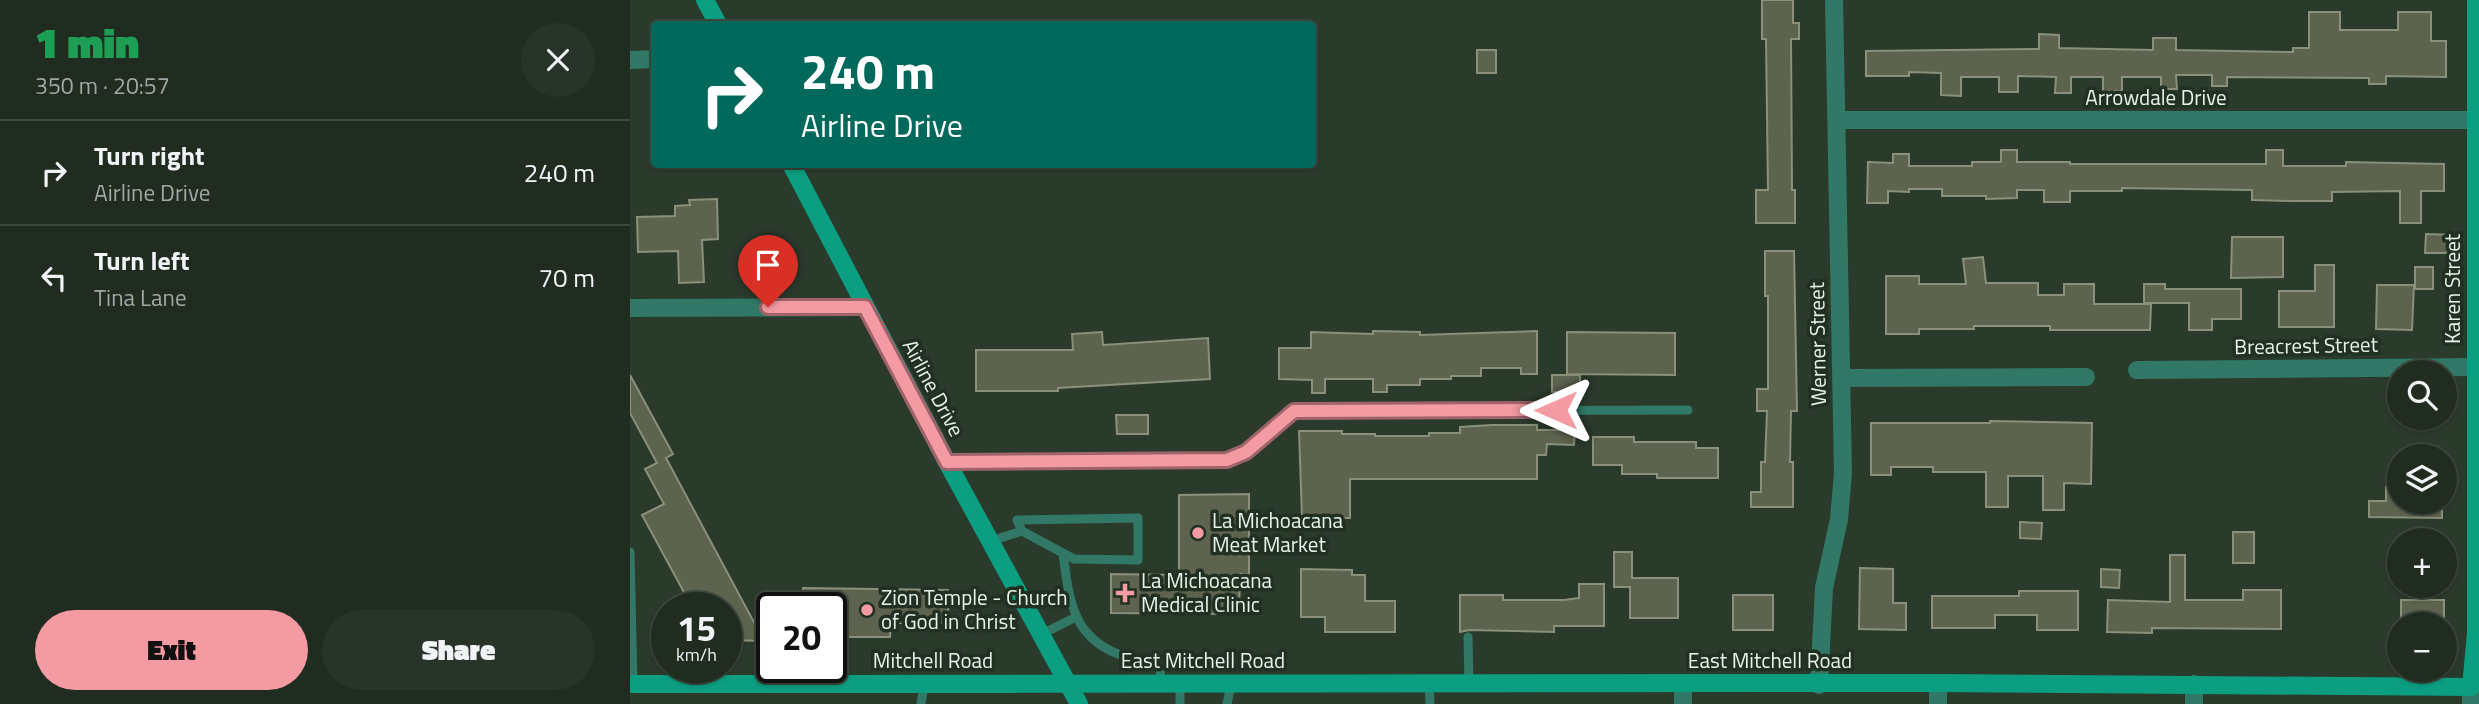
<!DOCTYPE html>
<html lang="en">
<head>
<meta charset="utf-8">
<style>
  body { margin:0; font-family:"Titillium Web",sans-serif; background:#283429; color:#f1f3f6; height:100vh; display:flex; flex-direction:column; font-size:26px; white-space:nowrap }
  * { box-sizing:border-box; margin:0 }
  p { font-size:23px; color:#a2a7a5 }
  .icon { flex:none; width:38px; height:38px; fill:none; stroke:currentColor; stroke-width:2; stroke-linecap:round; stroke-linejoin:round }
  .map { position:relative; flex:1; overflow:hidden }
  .panel { display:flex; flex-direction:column; background:#202c20; width:630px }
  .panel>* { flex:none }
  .top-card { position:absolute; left:21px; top:21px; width:665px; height:147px; border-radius:7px; box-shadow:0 2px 5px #0004,0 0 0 2px #3d483e; background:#00695c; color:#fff; overflow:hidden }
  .tools { position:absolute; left:1757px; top:360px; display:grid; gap:14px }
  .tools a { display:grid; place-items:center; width:70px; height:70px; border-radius:50%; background:#202c20; box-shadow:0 2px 5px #0004,0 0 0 2px #3d483e; font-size:35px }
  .speed { position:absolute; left:21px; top:592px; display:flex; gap:14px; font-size:35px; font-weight:700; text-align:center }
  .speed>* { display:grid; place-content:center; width:91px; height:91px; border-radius:50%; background:#202c20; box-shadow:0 2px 5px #0004,0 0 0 2px #3d483e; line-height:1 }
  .speed small { font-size:18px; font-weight:400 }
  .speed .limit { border:4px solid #111; border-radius:10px; background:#fff; color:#111 }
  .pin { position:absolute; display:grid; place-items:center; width:60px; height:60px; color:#fff; margin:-72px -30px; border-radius:50% 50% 50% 0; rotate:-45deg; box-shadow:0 0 7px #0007 }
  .pin .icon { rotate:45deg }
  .me { position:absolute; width:77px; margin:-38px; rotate:270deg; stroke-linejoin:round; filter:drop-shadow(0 0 5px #0008) }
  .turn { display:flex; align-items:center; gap:24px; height:147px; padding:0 35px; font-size:32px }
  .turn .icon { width:91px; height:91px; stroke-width:2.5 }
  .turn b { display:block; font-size:49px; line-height:60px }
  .round { display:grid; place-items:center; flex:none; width:74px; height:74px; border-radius:37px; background:#283429 }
  .headline { display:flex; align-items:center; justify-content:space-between; height:119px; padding:0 35px }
  h1 { font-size:42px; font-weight:800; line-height:52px; color:#1e9e55 }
  .primary-button { display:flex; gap:14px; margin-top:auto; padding:14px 35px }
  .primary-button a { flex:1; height:80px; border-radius:42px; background:#f49aa3; color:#111; font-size:28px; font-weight:800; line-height:80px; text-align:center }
  .primary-button a+a { background:#283429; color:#f1f3f6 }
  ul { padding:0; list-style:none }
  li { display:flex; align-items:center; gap:21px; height:105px; padding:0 35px; border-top:2px solid #3d483e }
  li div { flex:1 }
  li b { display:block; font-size:26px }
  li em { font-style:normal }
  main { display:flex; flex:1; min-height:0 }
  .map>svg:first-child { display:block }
  .building { fill:#5d634e; stroke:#8a9079; stroke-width:2 }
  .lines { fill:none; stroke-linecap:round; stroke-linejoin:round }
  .lane { stroke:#317966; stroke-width:9 }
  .street { stroke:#317966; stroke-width:18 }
  .secondary { stroke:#0b9e80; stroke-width:18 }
  .route-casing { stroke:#9f646a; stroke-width:18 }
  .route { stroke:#f49aa3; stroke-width:12 }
  .poi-dot { fill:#f49aa3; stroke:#203021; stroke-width:2.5 }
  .labels { text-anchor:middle; stroke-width:7; stroke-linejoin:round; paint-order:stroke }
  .street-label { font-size:21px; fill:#e8f2e8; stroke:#203021 }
  .poi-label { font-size:21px; fill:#e8f2e8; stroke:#203021; text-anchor:start }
</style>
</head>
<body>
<main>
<section class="panel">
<div class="headline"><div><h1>1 min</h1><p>350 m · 20:57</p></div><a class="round"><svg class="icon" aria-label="close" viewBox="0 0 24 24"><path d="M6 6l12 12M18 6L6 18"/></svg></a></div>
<ul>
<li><svg class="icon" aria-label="right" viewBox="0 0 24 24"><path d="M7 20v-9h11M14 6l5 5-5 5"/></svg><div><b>Turn right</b><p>Airline Drive</p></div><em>240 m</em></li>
<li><svg class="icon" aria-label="left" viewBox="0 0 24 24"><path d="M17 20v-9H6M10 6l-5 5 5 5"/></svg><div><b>Turn left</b><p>Tina Lane</p></div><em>70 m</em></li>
</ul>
<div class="primary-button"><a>Exit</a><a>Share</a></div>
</section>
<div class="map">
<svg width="1849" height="704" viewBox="0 0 1849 704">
  <rect width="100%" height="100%" fill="#2a3a2b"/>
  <path class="building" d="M 1132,0 L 1163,0 L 1163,23 L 1169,23 L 1169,39 L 1161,39 L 1162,190 L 1165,190 L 1165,223 L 1126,223 L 1126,190 L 1138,190 L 1136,39 L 1132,39 Z
    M 1679,12 L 1710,12 L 1710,30 L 1768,30 L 1768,12 L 1801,12 L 1801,41 L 1816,41 L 1816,77 L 1756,76 L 1756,84 L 1739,84 L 1739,78 L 1597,77 L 1597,86 L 1582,86 L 1582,75 L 1546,75 L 1547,89 L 1531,89 L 1531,77 L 1492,77 L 1492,91 L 1473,91 L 1473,77 L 1441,77 L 1441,93 L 1425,93 L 1426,77 L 1388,76 L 1388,92 L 1369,92 L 1369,77 L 1331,77 L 1331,96 L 1311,95 L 1311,73 L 1279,72 L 1279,76 L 1236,76 L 1236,51 L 1409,49 L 1409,34 L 1429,35 L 1429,48 L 1523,50 L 1523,38 L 1546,38 L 1546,50 L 1663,52 L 1663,48 L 1679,48 Z
    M 847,50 L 866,50 L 866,73 L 847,73 Z
    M 1371,150 L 1387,150 L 1387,162 L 1440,162 L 1440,164 L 1636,164 L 1636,150 L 1653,150 L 1653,166 L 1716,166 L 1716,162 L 1814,164 L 1814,191 L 1791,191 L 1791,223 L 1770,223 L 1770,191 L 1702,192 L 1702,201 L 1661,201 L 1622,200 L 1622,190 L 1492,188 L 1492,191 L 1440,191 L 1440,202 L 1414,202 L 1414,190 L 1387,190 L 1387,198 L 1356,199 L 1356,196 L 1312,196 L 1312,189 L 1279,189 L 1279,192 L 1258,191 L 1258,203 L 1237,203 L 1238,162 L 1263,163 L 1263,154 L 1279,154 L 1279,166 L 1342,166 L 1342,162 L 1371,162 Z
    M 87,199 L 88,239 L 72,240 L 74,282 L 49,283 L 48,251 L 8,252 L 7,217 L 45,216 L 45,206 L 60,205 L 59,200 Z
    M 1796,234 L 1823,235 L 1823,253 L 1795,253 Z
    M 1602,237 L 1653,237 L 1653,277 L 1601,278 Z
    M 1135,251 L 1164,251 L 1167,411 L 1161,411 L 1160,462 L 1163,462 L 1163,507 L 1121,507 L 1121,492 L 1131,492 L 1131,462 L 1135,462 L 1137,411 L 1127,411 L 1127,389 L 1138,389 L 1138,296 L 1135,296 Z
    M 1353,257 L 1356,283 L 1408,283 L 1408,295 L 1434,295 L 1434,284 L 1464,284 L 1464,304 L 1521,304 L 1520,330 L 1420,330 L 1420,326 L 1344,326 L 1344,329 L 1289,329 L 1289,334 L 1256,334 L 1256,276 L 1289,276 L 1289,284 L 1336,284 L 1333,259 Z
    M 1685,265 L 1704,265 L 1704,327 L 1649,327 L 1649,291 L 1685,291 Z
    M 1785,267 L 1803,267 L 1803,289 L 1785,289 Z
    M 1514,284 L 1535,284 L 1535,289 L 1611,289 L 1611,319 L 1582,319 L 1582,330 L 1559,330 L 1559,303 L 1514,303 Z
    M 1747,285 L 1784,285 L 1782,330 L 1746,329 Z
    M 743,331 L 790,332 L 790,335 L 907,331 L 907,374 L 891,374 L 891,368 L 851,368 L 851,376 L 821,376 L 821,379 L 790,379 L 790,385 L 757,385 L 757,392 L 743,392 L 743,379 L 695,379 L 695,393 L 682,393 L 682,380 L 649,379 L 649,348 L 681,348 L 681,332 L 743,334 Z
    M 472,332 L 473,345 L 578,338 L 580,379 L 428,388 L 428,391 L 346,391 L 346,350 L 443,350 L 442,334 Z
    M 937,332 L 1045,333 L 1045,375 L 937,374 Z
    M 0,375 L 43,454 L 36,458 L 134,641 L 96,640 L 96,607 L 62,607 L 12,515 L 34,504 L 15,469 L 27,463 L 0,413 Z
    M 922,375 L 950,375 L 950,392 L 922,392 Z
    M 486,415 L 518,415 L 518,434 L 487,434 Z
    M 1360,421 L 1462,423 L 1461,484 L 1434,483 L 1434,510 L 1413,510 L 1413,476 L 1378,476 L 1378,507 L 1356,507 L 1356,472 L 1303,472 L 1303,467 L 1261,467 L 1261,475 L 1241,475 L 1241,423 L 1360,423 Z
    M 862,425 L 907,425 L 907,430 L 945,430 L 944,445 L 917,444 L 916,455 L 907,455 L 907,479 L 720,479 L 720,518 L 672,518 L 669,431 L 712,431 L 712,434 L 745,434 L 745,436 L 799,436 L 799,433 L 830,433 L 830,427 Z
    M 963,437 L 1004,437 L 1004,442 L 1066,442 L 1066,448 L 1088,448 L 1088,478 L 1027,478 L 1027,474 L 992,474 L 992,465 L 963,465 Z
    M 1756,487 L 1769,487 L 1769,502 L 1812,502 L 1812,518 L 1739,517 L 1739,501 L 1756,501 Z
    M 619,494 L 619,574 L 610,574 L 609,614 L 481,613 L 481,574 L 549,575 L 549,495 Z
    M 1390,522 L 1412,523 L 1411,539 L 1390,538 Z
    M 1603,532 L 1624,532 L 1624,563 L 1603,563 Z
    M 984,552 L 1002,552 L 1002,578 L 1048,578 L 1048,618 L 1000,618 L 1000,587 L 984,587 Z
    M 1540,555 L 1555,555 L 1555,600 L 1613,600 L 1613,590 L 1651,590 L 1651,629 L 1522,628 L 1522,633 L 1477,632 L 1478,600 L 1540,602 Z
    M 1230,568 L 1263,569 L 1263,603 L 1276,603 L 1276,630 L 1229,629 Z
    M 671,569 L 722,570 L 722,575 L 735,575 L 735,601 L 765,601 L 765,632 L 695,632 L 695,617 L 671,617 Z
    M 1471,569 L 1490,570 L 1489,588 L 1471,587 Z
    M 949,584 L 974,584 L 974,626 L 924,626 L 924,632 L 839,630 L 830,632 L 830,595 L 873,595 L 873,600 L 934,600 L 949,598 Z
    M 173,588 L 318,590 L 318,623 L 261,623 L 260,637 L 203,637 L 201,607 L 174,607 Z
    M 1389,591 L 1448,591 L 1448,630 L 1407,630 L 1407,615 L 1365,615 L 1365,628 L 1302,628 L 1302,596 L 1389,596 Z
    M 1103,595 L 1143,595 L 1143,630 L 1103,630 Z
    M 1771,600 L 1814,600 L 1814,625 L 1771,625 Z"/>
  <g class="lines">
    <path class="lane" d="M 317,462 L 597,461 L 616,452 L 664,411 L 1058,410
      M 361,541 L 392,531 L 444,559 L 508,560 L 508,518 L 387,520 L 392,531
      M 0,552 L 3,684
      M 433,554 C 439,596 441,636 488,654 C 502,659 517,660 530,668 L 531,683
      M 412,634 L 446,617
      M 838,637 L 839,685
      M 550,683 L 550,704
      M 799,684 L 800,704
      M 291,704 L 294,685
      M 597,704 L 601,684"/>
    <path class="street" d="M 0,60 L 24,59
      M 1206,120 L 1846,120
      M 0,308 L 235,307
      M 1507,370 L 1846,367
      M 1212,378 L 1456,377
      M 1053,683 L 1053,704
      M 1564,684 L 1564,704
      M 1189,685 L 1194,588 L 1209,519 L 1213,473 L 1204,0
      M 1308,704 L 1308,683
      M 1841,704 L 1841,687"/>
    <path class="secondary" d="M 75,0 L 88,24
      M 161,164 L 317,462 L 449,704
      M 0,684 L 1308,683 L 1841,687 L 1846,633 L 1846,0"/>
  </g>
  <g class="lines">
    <g class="route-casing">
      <path id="route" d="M 138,307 L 235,307 L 317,462 L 597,460 L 616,452 L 664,411 L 926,410"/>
    </g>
    <use href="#route" class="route"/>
  </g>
  <g class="poi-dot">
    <circle cx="568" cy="533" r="7"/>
    <path d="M491.5 582.5h7v7h7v7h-7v7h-7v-7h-7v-7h7z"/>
    <circle cx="237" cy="610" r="7"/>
  </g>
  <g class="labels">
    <g class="street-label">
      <text x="1526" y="105">Arrowdale Drive</text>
      <text transform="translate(1823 289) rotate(-90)" y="7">Karen Street</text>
      <text transform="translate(1188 344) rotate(-91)" y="7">Werner Street</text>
      <text transform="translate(1676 346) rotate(-1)" y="7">Breacrest Street</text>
      <text transform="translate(303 388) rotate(62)" y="7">Airline Drive</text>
      <text x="303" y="668">Mitchell Road</text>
      <text x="573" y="668">East Mitchell Road</text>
      <text x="1140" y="668">East Mitchell Road</text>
    </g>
    <g class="poi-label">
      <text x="582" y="528">La Michoacana<tspan x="582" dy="24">Meat Market</tspan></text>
      <text x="511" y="588">La Michoacana<tspan x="511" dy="24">Medical Clinic</tspan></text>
      <text x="251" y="605">Zion Temple - Church<tspan x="251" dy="24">of God in Christ</tspan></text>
    </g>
  </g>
</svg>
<div class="tools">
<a><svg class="icon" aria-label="search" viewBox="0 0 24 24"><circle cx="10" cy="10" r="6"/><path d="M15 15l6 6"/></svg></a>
<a><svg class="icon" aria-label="layers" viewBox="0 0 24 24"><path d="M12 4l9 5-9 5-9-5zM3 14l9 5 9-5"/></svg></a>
<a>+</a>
<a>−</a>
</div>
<div class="speed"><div>15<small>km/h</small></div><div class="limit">20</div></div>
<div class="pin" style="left:138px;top:307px;background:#d93025"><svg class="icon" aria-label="arrive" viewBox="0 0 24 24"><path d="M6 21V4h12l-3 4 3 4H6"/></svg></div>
<svg class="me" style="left:926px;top:410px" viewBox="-20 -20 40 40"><path d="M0-17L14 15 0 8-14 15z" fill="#f49aa3" stroke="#fff" stroke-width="4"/></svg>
<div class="top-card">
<div class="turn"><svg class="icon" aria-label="right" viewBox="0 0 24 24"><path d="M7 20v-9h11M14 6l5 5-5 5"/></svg><div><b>240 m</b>Airline Drive</div></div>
</div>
</div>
</main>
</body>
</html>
